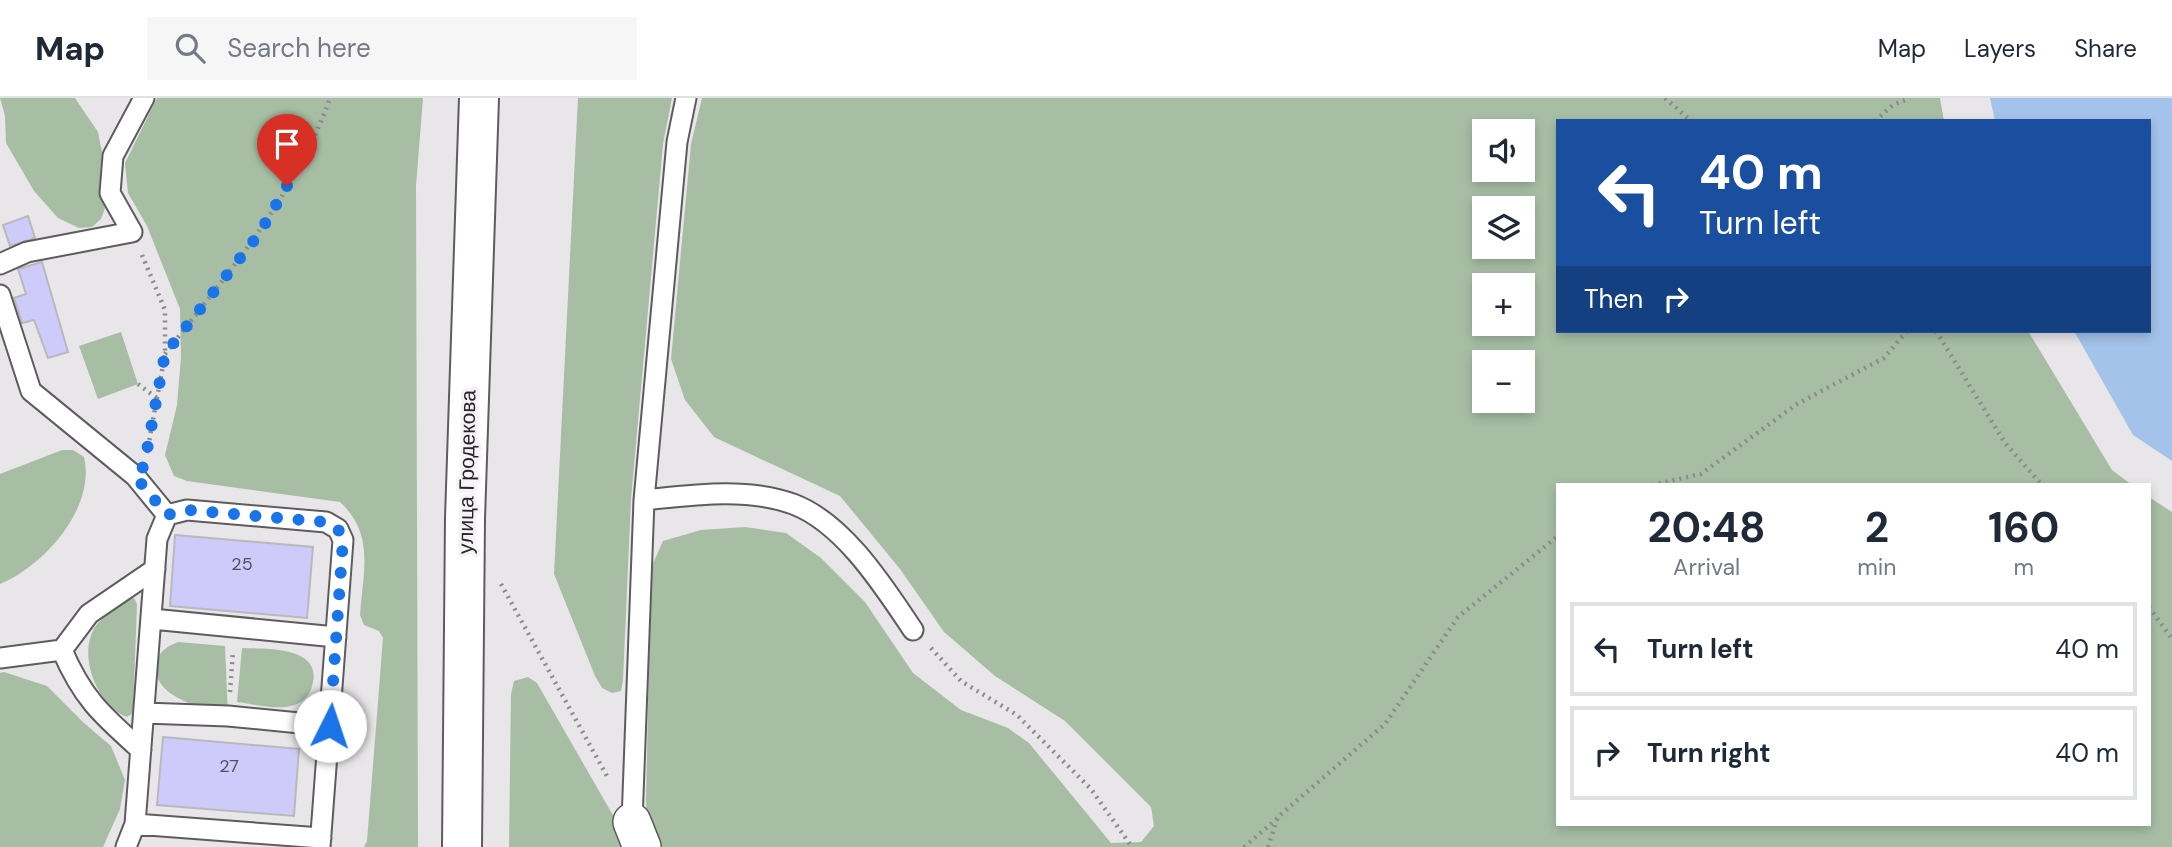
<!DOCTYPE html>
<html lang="en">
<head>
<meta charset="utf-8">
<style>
  body { margin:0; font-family:"DM Sans",sans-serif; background:#f6f6f7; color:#1f2937; height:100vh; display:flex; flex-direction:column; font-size:26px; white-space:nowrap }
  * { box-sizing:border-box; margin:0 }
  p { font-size:23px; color:#747a83 }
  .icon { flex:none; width:38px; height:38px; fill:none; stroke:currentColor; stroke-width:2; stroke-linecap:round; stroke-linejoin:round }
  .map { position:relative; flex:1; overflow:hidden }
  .side { position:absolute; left:1556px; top:385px; width:595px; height:343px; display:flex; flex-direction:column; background:#fff; border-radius:0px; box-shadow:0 4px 10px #0003 }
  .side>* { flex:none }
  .banner { position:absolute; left:1556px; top:21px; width:595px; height:214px; border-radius:0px; box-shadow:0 4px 10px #0003; background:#1a4fa0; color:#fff; overflow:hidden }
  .tools { position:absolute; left:1472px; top:21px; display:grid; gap:14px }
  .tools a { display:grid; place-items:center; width:63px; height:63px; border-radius:0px; background:#fff; box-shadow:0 4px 10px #0003; font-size:35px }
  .pin { position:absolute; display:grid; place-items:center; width:60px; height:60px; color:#fff; margin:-72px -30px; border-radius:50% 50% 50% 0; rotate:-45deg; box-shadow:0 0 7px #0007 }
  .pin .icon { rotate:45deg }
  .me { position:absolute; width:77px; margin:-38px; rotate:4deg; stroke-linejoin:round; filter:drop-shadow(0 0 5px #0008) }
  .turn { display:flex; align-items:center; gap:24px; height:147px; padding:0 28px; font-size:32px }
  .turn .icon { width:91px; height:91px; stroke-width:2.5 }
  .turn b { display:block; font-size:49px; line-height:60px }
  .then { display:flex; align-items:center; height:66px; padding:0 28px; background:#0003; gap:14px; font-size:26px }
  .eta { display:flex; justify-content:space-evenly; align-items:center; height:119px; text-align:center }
  .eta b { font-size:42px; font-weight:700; line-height:49px }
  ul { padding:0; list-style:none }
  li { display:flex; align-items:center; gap:21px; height:94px; margin:0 14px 10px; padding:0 14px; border:4px solid #e0e1e3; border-radius:0px }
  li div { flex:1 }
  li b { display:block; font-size:26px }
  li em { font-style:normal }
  header { display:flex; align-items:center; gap:42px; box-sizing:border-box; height:98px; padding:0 35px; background:#fff; border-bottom:2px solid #e0e1e3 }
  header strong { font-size:33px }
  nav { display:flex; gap:38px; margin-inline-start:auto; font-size:24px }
  .search { width:490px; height:63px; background:#f6f6f7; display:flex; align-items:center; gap:18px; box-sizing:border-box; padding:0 24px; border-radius:0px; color:#747a83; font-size:26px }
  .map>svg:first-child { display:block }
  .green { fill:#a7bea5; fill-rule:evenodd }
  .water { fill:#a4c3ea }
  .building { fill:#cecbfa; stroke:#b9b9bc; stroke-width:2 }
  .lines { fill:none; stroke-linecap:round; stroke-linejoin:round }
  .lane-casing { stroke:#5e5c5e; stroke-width:23 }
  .street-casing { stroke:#5e5c5e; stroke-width:40 }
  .secondary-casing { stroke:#5e5c5e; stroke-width:42 }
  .path { stroke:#8c8b8c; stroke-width:4.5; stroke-dasharray:2 5; stroke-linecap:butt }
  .lane { stroke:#fff; stroke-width:19 }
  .street { stroke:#fff; stroke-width:37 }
  .secondary { stroke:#fff; stroke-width:38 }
  .route { stroke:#1a73e8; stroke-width:12; stroke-dasharray:0 21.6 }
  .labels { text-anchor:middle; stroke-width:7; stroke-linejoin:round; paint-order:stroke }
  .number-label { font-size:18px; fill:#52505c }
  .street-label { font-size:21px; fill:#282728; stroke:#f6f3f6 }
</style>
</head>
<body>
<header>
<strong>Map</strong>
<div class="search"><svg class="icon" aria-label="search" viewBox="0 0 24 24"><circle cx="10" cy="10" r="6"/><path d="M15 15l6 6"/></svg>Search here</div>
<nav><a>Map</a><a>Layers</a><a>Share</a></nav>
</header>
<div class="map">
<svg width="2172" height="749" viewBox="0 0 2172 749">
  <rect width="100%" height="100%" fill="#e8e6e8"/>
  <path class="green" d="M 0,0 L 75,0 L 98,34 L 102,54 L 99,94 L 105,110 L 101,121 L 92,129 L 79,130 L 58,120 L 34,93 L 6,45 L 5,18 Z
    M 157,0 L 423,0 L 416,88 L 418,749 L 364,749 L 367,743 L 383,540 L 379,533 L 364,527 L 360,517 C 363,474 375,436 340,404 L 187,383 L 174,378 L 165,357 L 177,307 L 181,259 L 180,211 L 147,128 L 128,95 L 125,65 Z
    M 578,0 L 672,0 L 663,46 L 631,401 L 623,582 L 621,593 L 612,595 L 602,590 L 595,578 L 554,476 Z
    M 702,0 L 1940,0 L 1944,23 L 1558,23 L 1558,233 L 2028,233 L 2112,372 L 2132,387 L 1558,387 L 1558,726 L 2149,726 L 2149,399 L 2172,414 L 2172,749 L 659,749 L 647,723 L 646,703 L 651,470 L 663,443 L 701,432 L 745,429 L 786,435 L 821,460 L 865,504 L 913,575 L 961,612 L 1008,630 L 1029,645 L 1111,745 L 1141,744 L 1154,728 L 1151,709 L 1065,623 L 995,578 L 944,534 L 900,471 L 840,398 L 714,339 L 685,302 L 671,261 L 691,46 ZM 1484,33 L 1522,33 L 1522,72 L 1484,72 ZM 1484,110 L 1522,110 L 1522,149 L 1484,149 ZM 1484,187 L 1522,187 L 1522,226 L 1484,226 ZM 1484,264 L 1522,264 L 1522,303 L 1484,303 Z
    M 121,234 L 138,286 L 98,301 L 79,248 Z
    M 62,352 L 73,352 L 84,359 C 96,410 44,468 0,486 L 0,376 Z
    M 134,500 L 137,506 L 133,615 L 127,619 C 96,608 75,552 98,525 C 107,516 119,508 129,501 Z
    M 178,544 L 225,548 L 228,618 C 204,609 153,601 156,567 C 157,555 167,548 178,544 Z
    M 242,550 C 267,551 327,548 311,591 C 308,600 300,606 291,608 C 275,612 254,606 237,604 Z
    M 4,574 L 47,588 L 84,625 L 111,648 L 125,682 L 120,711 L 103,749 L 0,749 L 0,575 Z
    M 528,579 L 537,585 L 622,733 L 628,749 L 509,749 L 511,596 L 514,583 Z"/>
  <path class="water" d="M 1990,0 L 2172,0 L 2172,363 L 2133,337 L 2074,233 L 2149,233 L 2149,23 L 1995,23 Z"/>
  <path class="building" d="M 28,118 L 35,140 L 10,148 L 3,127 Z
    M 42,164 L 68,254 L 48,260 L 34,222 L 22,225 L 14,200 L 26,196 L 18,171 Z
    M 175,437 L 313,449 L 307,520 L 170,508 Z
    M 163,639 L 299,651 L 294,718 L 157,707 Z"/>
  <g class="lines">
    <g class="lane-casing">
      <path id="lane" d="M 0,166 L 27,154 L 132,134 L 110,95 L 113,58 L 144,0
        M 0,197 L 31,293 L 135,378 L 167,417
        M 644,402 C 692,397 746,389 793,406 C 844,425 884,489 913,532
        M 152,521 L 336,539
        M 0,560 L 62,552
        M 144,615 L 228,618 L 330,628
        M 141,652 C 102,617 83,601 62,552 L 89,516 L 155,471
        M 632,724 L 644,402 L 677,44 L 686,0
        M 126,749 L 135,726
        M 320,749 L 343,442 L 338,431 L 326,424 L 187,412 L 167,417 L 157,441 L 135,726 L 321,740"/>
    </g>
    <g class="street-casing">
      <path id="street" d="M 632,724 L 642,749"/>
    </g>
    <g class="secondary-casing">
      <path id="secondary" d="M 462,749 L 465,420 L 479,0"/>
    </g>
    <path class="path" d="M 1665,0 L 1691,23
      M 1875,23 L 1893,7 L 1910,0
      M 142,157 L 165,212 L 165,256 L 147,355
      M 1936,233 L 2005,345 L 2042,387
      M 165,256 C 227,176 296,97 330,0
      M 138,286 L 158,301
      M 1652,387 L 1701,376 L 1797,306 L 1884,260 L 1907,233
      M 501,486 L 608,680
      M 2149,509 L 2172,541
      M 931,550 L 961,583 L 1017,617 L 1091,691 L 1132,749
      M 230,594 L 233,554
      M 1244,749 L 1278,720
      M 1268,749 L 1278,719 L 1385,626 L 1458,519 L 1558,438"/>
    <use href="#lane" class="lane"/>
    <use href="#street" class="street"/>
    <use href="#secondary" class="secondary"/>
  </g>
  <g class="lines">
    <path class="route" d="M 287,88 L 259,136 L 165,256 L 144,368 L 135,378 L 167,417 L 187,412 L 326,424 L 338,431 L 343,442 L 330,628"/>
  </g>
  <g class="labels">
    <g class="number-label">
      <text x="242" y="472">25</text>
      <text x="229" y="674">27</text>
    </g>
    <g class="street-label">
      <text transform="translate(467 374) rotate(-89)" y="7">улица Гродекова</text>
    </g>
  </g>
</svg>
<div class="tools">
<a><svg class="icon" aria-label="sound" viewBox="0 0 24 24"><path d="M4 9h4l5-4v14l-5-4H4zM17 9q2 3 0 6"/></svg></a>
<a><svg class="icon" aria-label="layers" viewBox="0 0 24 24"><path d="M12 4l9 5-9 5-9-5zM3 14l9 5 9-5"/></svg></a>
<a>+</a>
<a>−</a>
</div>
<div class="pin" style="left:287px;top:88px;background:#d93025"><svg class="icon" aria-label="arrive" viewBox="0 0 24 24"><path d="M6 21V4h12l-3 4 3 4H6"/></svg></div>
<svg class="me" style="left:330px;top:628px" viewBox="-20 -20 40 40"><circle r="19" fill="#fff"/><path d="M0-13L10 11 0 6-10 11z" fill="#1a73e8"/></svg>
<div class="banner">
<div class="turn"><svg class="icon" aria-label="left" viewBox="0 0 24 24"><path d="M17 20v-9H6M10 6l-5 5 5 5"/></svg><div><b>40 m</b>Turn left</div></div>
<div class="then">Then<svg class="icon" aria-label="right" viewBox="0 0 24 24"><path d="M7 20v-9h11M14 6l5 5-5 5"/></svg></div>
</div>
<section class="side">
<div class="eta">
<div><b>20:48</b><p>Arrival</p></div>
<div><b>2</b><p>min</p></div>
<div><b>160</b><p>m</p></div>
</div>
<ul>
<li><svg class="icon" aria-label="left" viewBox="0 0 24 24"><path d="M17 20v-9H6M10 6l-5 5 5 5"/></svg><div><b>Turn left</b></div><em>40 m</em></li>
<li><svg class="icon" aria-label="right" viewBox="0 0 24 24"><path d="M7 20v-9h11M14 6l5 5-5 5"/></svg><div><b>Turn right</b></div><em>40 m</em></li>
</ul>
</section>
</div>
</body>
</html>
